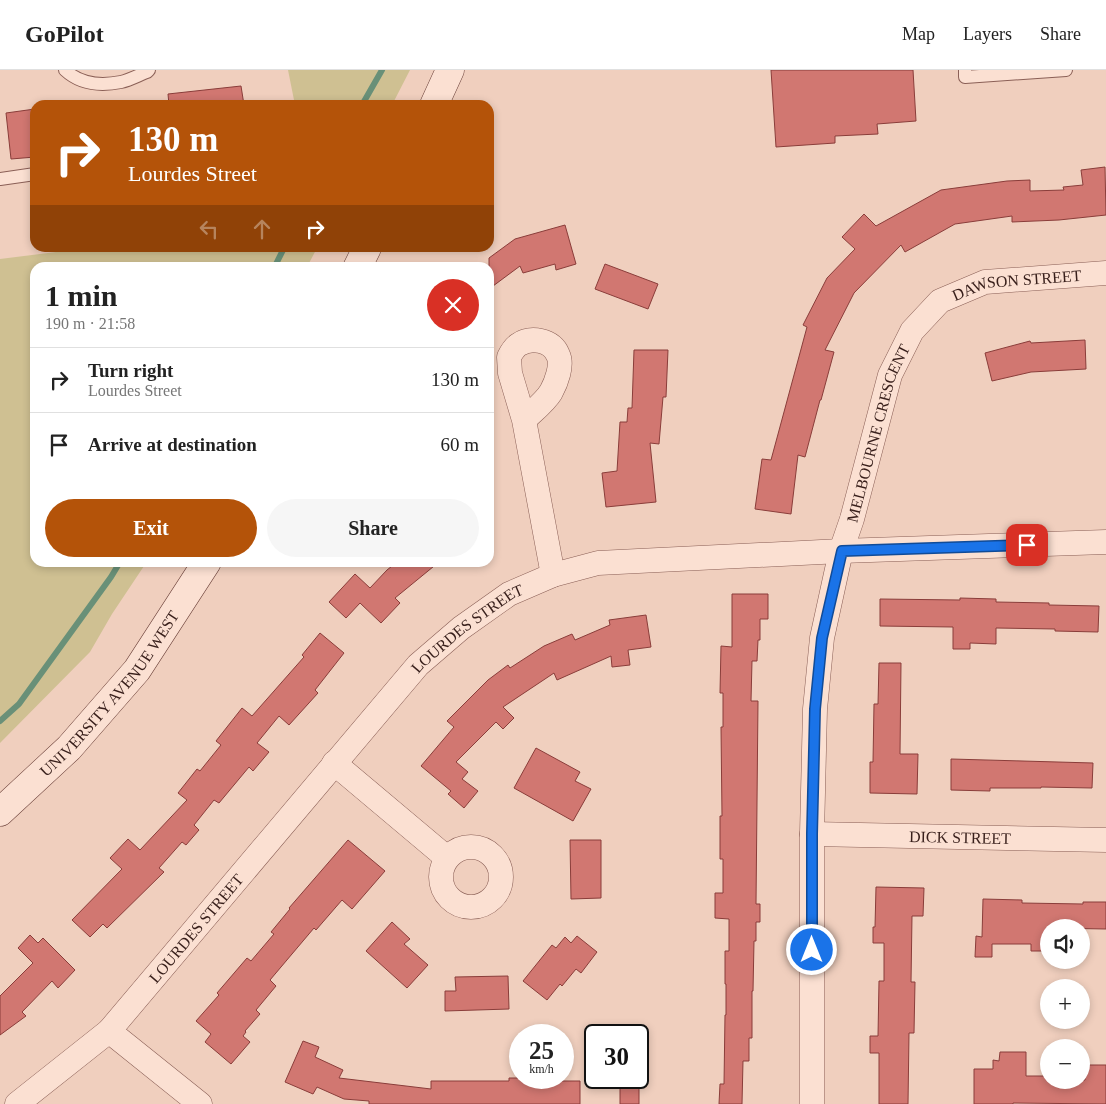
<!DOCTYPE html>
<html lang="en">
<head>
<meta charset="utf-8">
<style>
  body { margin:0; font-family:Georgia,serif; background:#f6f6f6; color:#222; height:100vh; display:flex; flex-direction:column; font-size:19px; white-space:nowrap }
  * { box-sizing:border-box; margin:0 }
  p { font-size:16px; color:#767676 }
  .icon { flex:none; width:28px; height:28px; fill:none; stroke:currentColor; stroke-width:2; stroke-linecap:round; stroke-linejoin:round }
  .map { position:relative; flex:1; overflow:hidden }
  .side { position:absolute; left:30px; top:192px; width:464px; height:305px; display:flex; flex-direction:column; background:#fff; border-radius:15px; box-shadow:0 2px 8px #0003 }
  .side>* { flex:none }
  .banner { position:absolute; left:30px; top:30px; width:464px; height:152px; border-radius:15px; box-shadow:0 2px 8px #0003; background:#b45309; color:#fff; overflow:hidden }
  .controls { position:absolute; left:1040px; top:849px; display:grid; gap:10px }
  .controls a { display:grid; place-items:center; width:50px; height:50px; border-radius:50%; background:#fff; box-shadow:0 2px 8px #0003; font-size:25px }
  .speed { position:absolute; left:509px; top:954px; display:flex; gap:10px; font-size:25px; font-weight:700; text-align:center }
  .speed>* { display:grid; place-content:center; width:65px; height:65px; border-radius:50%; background:#fff; box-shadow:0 2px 8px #0003; line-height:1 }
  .speed small { font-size:12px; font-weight:400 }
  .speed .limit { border:2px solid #111; border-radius:8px; background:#fff; color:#111 }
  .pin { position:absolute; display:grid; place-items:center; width:42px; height:42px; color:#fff; margin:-21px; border-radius:10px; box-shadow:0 2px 8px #0006 }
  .me { position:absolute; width:55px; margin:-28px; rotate:0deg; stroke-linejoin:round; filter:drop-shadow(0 0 4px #0008) }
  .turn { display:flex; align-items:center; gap:18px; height:105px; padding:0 15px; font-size:22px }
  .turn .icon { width:65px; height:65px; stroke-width:2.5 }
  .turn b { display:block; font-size:35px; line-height:42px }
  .lanes { display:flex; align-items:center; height:48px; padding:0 15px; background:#0003; justify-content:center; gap:25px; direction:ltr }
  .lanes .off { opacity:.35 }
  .round { display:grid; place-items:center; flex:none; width:52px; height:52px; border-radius:26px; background:#f6f6f6 }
  .overview { display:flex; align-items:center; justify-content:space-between; height:85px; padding:0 15px }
  h1 { font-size:30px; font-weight:700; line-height:38px }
  .action { display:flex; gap:10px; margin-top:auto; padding:10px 15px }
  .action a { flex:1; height:58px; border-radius:30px; background:#b45309; color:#fff; font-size:20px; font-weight:700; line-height:58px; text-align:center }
  .action a+a { background:#f6f6f6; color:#222 }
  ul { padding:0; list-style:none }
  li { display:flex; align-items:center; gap:15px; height:65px; padding:0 15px; border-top:1px solid #e0e0e0 }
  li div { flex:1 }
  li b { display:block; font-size:19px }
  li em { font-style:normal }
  header { display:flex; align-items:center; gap:30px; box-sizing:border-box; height:70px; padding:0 25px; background:#fff; border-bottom:1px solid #e0e0e0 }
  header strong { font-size:24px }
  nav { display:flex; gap:28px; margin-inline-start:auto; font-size:18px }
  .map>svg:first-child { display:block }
  .green { fill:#cfc092 }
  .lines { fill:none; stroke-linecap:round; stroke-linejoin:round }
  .stream { stroke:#699078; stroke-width:6 }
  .building { fill:#d17771; stroke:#8a3d3a }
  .service-casing { stroke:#8a5f56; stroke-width:14 }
  .minor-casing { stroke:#8a5f56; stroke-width:25 }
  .secondary-casing { stroke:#6b4039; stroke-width:29 }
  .service { stroke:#fbe0d2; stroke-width:12 }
  .minor { stroke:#fbe0d2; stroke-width:24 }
  .secondary { stroke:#fbe0d2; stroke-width:28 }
  .route-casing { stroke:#114b97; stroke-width:12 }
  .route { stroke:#1a73e8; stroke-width:9 }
  .labels { text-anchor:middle; stroke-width:4.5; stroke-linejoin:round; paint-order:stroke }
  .street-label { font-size:16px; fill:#381f1b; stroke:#f7ddce }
</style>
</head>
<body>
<header>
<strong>GoPilot</strong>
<nav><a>Map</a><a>Layers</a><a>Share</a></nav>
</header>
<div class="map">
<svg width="1106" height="1034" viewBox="0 0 1106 1034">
  <rect width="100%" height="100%" fill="#f0cfbe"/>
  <path class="green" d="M 288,0 L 410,0 L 392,35 L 295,35 Z
    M 88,178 L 317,178 L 307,197 L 35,198 L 35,492 L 146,493 L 112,544 L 90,582 L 0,673 L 0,189 Z"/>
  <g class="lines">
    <path class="stream" d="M 362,35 L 382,0
      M 274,198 L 284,178
      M 0,651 L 19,634 L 111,507 L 120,492"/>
  </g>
  <path class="building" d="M 771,0 L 913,0 L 916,51 L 877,54 L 878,64 L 835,66 L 835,73 L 776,77 Z
    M 241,16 L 244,35 L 169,35 L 168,24 Z
    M 35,39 L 35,87 L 11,89 L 6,43 Z
    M 1105,97 L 1106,145 L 1059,150 L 1012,152 L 1012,146 L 955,154 L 905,182 L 901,175 L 854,223 L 825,280 L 834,282 L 821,330 L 820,330 L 805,387 L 798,385 L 791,444 L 755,439 L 762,389 L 771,390 L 807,257 L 803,255 L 827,208 L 855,179 L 842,167 L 864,144 L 876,156 L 941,120 L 1007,111 L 1030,110 L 1030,121 L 1064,120 L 1063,117 L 1083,115 L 1081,100 Z
    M 565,155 L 576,194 L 556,200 L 555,194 L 523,203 L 520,196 L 489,219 L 489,188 L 515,169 Z
    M 605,194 L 658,214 L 648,239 L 595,219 Z
    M 1085,270 L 1086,299 L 1031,302 L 992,311 L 985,283 L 1030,271 L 1031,273 Z
    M 634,280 L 668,280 L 666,327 L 663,327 L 659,374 L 650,373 L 656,432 L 606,437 L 602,403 L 617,401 L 620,352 L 627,352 L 628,338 L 632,338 Z
    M 397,492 L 439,492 L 395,528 L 400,533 L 381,553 L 360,533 L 346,548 L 329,532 L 355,504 L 370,518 L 387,500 Z
    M 732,524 L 768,524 L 768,549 L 760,549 L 760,570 L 758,570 L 757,591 L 752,591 L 751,631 L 758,631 L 756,834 L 760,834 L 760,852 L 756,852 L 756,871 L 754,871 L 753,921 L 752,921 L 752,968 L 749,968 L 749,991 L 743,991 L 742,1034 L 719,1034 L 720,1014 L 724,1014 L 725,945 L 726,945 L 726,914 L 725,914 L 725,881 L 729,881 L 729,849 L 715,848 L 715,823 L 723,823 L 723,789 L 720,789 L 720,746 L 722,746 L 721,657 L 723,657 L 723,623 L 720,623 L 721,576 L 732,577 Z
    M 960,528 L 996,529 L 996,532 L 1049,533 L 1049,535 L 1099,536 L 1098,562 L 1055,561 L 1055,559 L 996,558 L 996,574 L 970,573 L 970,579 L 953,579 L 953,557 L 880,556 L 880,529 L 960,530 Z
    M 646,545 L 651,577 L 628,580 L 630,595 L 612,597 L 611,586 L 557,610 L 554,603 L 503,637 L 514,648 L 503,659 L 496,652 L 456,692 L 468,702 L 462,709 L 478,721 L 464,738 L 448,724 L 451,721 L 421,696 L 454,657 L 447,651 L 488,610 L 508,595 L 510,598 L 544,576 L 572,564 L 575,570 L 610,555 L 609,550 Z
    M 320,563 L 344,583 L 315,620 L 318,623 L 289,655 L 279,646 L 257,673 L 269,682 L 253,701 L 249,697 L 219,733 L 214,730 L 194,755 L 199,760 L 186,775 L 182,772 L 159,798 L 164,802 L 107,858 L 103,854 L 90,867 L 72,850 L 122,799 L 110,788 L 128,769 L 140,780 L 187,730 L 178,723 L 197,699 L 200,701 L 221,675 L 216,671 L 242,638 L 252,646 L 304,587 L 302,585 Z
    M 879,593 L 901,593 L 900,684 L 918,684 L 917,724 L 870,723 L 870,692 L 873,692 L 874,634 L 878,634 Z
    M 536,678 L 580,702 L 575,711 L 591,719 L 573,751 L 514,718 Z
    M 951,689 L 1093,693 L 1092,718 L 1041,717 L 1041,718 L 990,718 L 990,721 L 951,720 Z
    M 348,770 L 385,801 L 352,839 L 342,830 L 316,860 L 314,858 L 270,910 L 276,916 L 256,940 L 260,944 L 245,961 L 246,962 L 243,966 L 250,972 L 231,994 L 205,972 L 211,964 L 196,951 L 219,925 L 217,923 L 247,888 L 251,891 L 274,864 L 271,862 L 290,839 L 289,838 Z
    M 570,770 L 601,770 L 601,828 L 571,829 Z
    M 876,817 L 924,818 L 923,846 L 912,846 L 911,912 L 915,912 L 914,963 L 909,963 L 908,1034 L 879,1034 L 879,983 L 870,983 L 870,966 L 878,966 L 879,911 L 884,911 L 884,873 L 873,873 L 873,857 L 875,857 Z
    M 983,829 L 1022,830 L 1022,833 L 1083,834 L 1083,832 L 1106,832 L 1106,859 L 1049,858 L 1049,881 L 1031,881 L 1031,874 L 992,874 L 992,887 L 975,887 L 976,866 L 982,867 Z
    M 392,852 L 410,869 L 404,874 L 428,895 L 407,918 L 366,881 Z
    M 30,865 L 38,873 L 43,868 L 75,900 L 58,918 L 52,911 L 22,942 L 26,946 L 0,965 L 0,926 L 33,893 L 18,878 Z
    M 577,866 L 597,882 L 581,903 L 576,899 L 562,916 L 560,914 L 547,930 L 523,911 L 552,875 L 556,878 L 565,867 L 571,873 Z
    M 508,906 L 509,939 L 445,941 L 445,921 L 456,921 L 455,907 Z
    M 303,971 L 319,977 L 315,987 L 343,1000 L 339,1008 L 431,1019 L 431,1011 L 509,1011 L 509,1008 L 558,1008 L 558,1011 L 580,1011 L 580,1034 L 369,1034 L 369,1031 L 344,1029 L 317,1017 L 313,1024 L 285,1012 Z
    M 1000,982 L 1026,982 L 1026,1006 L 1049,1006 L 1049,1010 L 1085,1010 L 1085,995 L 1106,995 L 1106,1034 L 1013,1033 L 1013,1034 L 974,1034 L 974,999 L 993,999 L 993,990 L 999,991 Z
    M 620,1009 L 639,1010 L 639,1034 L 620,1034 Z"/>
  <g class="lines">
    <g class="service-casing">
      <path id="service" d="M 65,0 C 80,14 101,16 121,12 C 130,10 139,5 147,2 L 149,0
        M 965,0 L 965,7 L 1066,0
        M 0,109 L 35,104"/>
    </g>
    <g class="minor-casing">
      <g id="minor">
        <path d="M 524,350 C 532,342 545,332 551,322 C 556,313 563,295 558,285 C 552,270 531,266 518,275 C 514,278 511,283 509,287 L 510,303 L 524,350 L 553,505"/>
        <path d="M 334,693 L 447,788"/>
        <path id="s1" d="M 812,764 L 1106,770"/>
        <circle cx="471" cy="807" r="30"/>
        <path d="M 109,961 L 200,1034"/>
        <path id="s2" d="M 17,1034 L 109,961 L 418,595 L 461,558 L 509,524 L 553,505 L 598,493 L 841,481 L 1106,472"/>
        <path id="s3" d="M 812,1034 L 812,764 L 815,639 L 822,568 L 841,481 L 852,449 L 890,305 L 912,261 L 940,231 L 985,212 L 1106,203"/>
      </g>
    </g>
    <g class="secondary-casing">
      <g id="secondary">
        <path d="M 434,35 L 450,0"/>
        <path d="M 357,198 L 367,178"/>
        <path id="s4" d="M 0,742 L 69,678 L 137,600 L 207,492"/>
      </g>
    </g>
    <use href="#service" class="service"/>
    <use href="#minor" class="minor"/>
    <use href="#secondary" class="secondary"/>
  </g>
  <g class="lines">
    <g class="route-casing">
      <path id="route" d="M 812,880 L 812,764 L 815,639 L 822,568 L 842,481 L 1027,475"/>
    </g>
    <use href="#route" class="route"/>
  </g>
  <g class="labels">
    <g class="street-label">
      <text dy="6" stroke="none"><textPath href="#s3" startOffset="908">DAWSON STREET</textPath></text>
      <text dy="6" stroke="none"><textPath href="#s3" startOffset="679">MELBOURNE CRESCENT</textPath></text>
      <text dy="6" stroke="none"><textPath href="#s2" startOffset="658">LOURDES STREET</textPath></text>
      <text dy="6" stroke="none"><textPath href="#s4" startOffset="162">UNIVERSITY AVENUE WEST</textPath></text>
      <text dy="6" stroke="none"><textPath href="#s1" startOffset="148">DICK STREET</textPath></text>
      <text dy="6" stroke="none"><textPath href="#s2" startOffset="252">LOURDES STREET</textPath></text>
    </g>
  </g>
</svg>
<div class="controls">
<a><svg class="icon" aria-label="sound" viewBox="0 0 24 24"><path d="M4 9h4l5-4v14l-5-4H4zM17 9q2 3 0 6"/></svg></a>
<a>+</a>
<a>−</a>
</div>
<div class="speed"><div>25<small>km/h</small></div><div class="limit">30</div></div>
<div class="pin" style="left:1027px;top:475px;background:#d93025"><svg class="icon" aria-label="arrive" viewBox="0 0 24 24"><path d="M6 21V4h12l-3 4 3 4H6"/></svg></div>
<svg class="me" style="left:812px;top:880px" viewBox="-20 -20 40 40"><circle r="17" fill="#1a73e8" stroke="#fff" stroke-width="3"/><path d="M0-11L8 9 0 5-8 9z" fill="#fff"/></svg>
<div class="banner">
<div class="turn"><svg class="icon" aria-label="right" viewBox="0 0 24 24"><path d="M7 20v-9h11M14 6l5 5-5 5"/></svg><div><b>130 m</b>Lourdes Street</div></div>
<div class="lanes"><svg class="icon off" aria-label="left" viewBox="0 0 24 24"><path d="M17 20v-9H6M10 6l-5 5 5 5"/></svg><svg class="icon off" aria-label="ahead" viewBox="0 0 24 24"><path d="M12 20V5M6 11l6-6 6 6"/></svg><svg class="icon" aria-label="right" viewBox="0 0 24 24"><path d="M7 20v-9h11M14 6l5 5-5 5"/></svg></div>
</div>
<section class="side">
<div class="overview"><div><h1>1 min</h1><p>190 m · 21:58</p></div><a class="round" style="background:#d93025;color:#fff"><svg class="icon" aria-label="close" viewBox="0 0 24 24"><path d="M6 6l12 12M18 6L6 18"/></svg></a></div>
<ul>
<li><svg class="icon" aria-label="right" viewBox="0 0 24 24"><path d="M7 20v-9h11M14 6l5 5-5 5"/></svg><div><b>Turn right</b><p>Lourdes Street</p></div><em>130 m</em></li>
<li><svg class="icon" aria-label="arrive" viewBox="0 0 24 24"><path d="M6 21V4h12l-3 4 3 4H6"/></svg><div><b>Arrive at destination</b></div><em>60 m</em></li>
</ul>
<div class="action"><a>Exit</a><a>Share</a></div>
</section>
</div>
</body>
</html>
